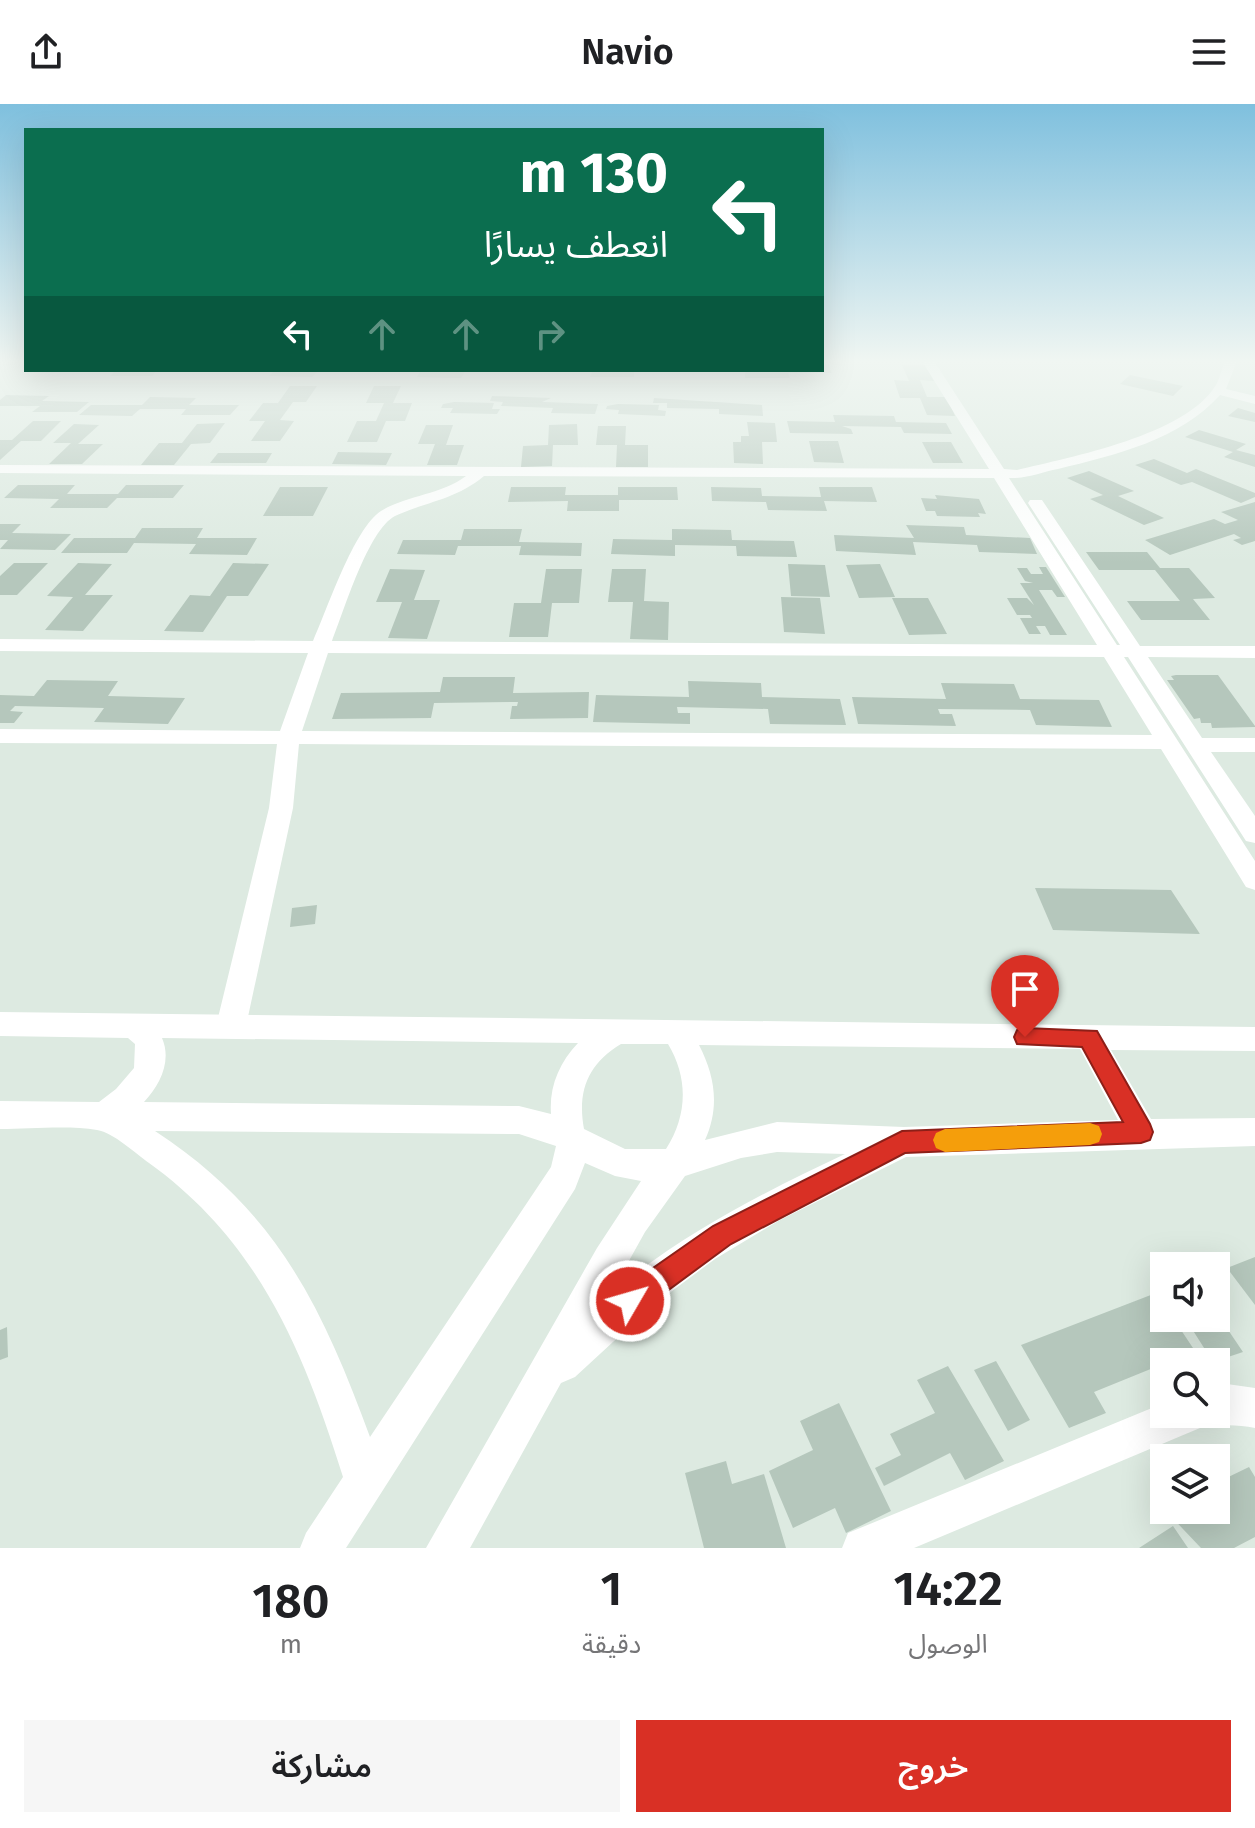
<!DOCTYPE html>
<html lang="ar">
<head>
<meta charset="utf-8">
<style>
  body { margin:0; font-family:"Fira Sans","Noto Sans Arabic",sans-serif; background:#f6f6f6; color:#202124; direction:rtl; height:100vh; display:flex; flex-direction:column; font-size:30px; white-space:nowrap }
  * { box-sizing:border-box; margin:0 }
  p { font-size:26px; color:#757577 }
  .icon { flex:none; width:44px; height:44px; fill:none; stroke:currentColor; stroke-width:2; stroke-linecap:round; stroke-linejoin:round }
  .map { position:relative; height:1444px; overflow:hidden; direction:ltr }
  .panel { display:flex; flex-direction:column; background:#fff; flex:1 }
  .panel>* { flex:none }
  .top-card { position:absolute; left:24px; top:24px; width:800px; height:244px; border-radius:0px; box-shadow:0 8px 32px #0002; direction:rtl; background:#0b6e4f; color:#fff; overflow:hidden }
  .tools { position:absolute; left:1150px; top:1148px; display:grid; gap:16px }
  .tools a { display:grid; place-items:center; width:80px; height:80px; border-radius:0px; background:#fff; box-shadow:0 8px 32px #0002; font-size:40px }
  .pin { position:absolute; display:grid; place-items:center; width:68px; height:68px; color:#fff; margin:-82px -34px; border-radius:50% 50% 50% 0; rotate:-45deg; box-shadow:0 0 8px #0007 }
  .pin .icon { rotate:45deg }
  .me { position:absolute; width:88px; margin:-44px; rotate:52deg; stroke-linejoin:round; filter:drop-shadow(0 0 6px #0008) }
  .turn { display:flex; align-items:center; gap:28px; height:168px; padding:0 24px; font-size:36px }
  .turn .icon { width:104px; height:104px; stroke-width:2.5 }
  .turn b { display:block; font-size:56px; line-height:68px }
  .lanes { display:flex; align-items:center; height:76px; padding:0 24px; background:#0003; justify-content:center; gap:40px; direction:ltr }
  .lanes .off { opacity:.35 }
  .eta { display:flex; justify-content:space-evenly; align-items:center; height:136px; text-align:center }
  .eta b { font-size:48px; font-weight:600; line-height:56px }
  .cta { display:flex; gap:16px; margin-top:auto; padding:16px 24px }
  .cta a { flex:1; height:92px; border-radius:0px; background:#d93025; color:#fff; font-size:32px; font-weight:600; line-height:92px; text-align:center }
  .cta a+a { background:#f6f6f6; color:#202124 }
  header { display:flex; justify-content:space-between; align-items:center; height:104px; padding:0 24px; background:#fff; font-size:36px; font-weight:600 }
  .map>svg:first-child { display:block }
  .building { fill:#b5c7bc }
  .lines { fill:none; stroke-linecap:round; stroke-linejoin:round }
  .minor { fill:#fff; fill-rule:evenodd }
  .tertiary { fill:#fff; fill-rule:evenodd }
  .route { fill:#d93025; stroke:#8d1f18; stroke-width:2 }
  .slow { fill:#f59e0b }
</style>
</head>
<body>
<header><svg class="icon" aria-label="menu" viewBox="0 0 24 24"><path d="M4 6h16M4 12h16M4 18h16"/></svg>Navio<svg class="icon" aria-label="share" viewBox="0 0 24 24"><path d="M12 15V3M7 8l5-5 5 5M5 13v7h14v-7"/></svg></header>
<div class="map">
<svg width="1255" height="1444" viewBox="0 0 1255 1444">
  <rect width="100%" height="100%" fill="#ddeae1"/>
  <path class="building" d="M 822,260 L 828,260 L 832,269 L 788,269 L 790,274 L 745,274 L 745,270 L 746,266 L 822,266 Z
    M 902,261 L 927,261 L 934,277 L 920,276 L 927,293 L 947,293 L 955,312 L 927,311 L 920,294 L 900,294 L 894,276 L 909,277 Z
    M 116,266 L 157,266 L 152,272 L 110,272 Z
    M 275,266 L 319,266 L 312,273 L 269,272 Z
    M 421,266 L 466,266 L 461,274 L 417,273 Z
    M 593,266 L 634,266 L 634,273 L 590,273 Z
    M 1130,271 L 1183,282 L 1173,292 L 1120,280 Z
    M 290,282 L 317,282 L 306,298 L 293,298 L 280,316 L 294,317 L 280,337 L 251,337 L 265,317 L 249,317 L 263,299 L 278,299 Z
    M 374,282 L 401,282 L 393,299 L 412,299 L 405,317 L 386,317 L 377,338 L 347,338 L 357,317 L 376,317 L 384,299 L 366,299 Z
    M 6,291 L 49,292 L 42,297 L 89,298 L 77,308 L 32,308 L 40,302 L 0,302 L 0,296 Z
    M 492,292 L 551,294 L 542,298 L 598,300 L 595,310 L 551,309 L 553,304 L 501,302 L 503,298 L 490,297 Z
    M 150,293 L 196,294 L 189,301 L 239,301 L 230,311 L 181,311 L 186,305 L 140,305 L 132,312 L 79,311 L 91,301 L 142,301 Z
    M 654,294 L 762,301 L 763,312 L 719,310 L 719,305 L 667,304 L 667,299 L 653,299 Z
    M 454,298 L 494,299 L 492,305 L 500,305 L 497,310 L 450,309 L 453,304 L 441,304 L 443,300 Z
    M 618,300 L 659,301 L 658,306 L 666,307 L 665,312 L 618,310 L 619,306 L 606,305 L 607,302 Z
    M 1238,304 L 1255,309 L 1255,318 L 1228,312 Z
    M 833,311 L 894,312 L 896,318 L 946,319 L 952,330 L 904,329 L 901,323 L 842,322 L 851,325 L 853,330 L 790,329 L 787,317 L 835,318 Z
    M 33,317 L 61,317 L 41,337 L 21,337 L 0,356 L 0,336 L 12,336 Z
    M 747,318 L 775,319 L 777,338 L 762,338 L 763,360 L 734,359 L 733,338 L 741,338 L 741,332 L 749,332 Z
    M 225,319 L 210,339 L 191,340 L 174,361 L 141,361 L 159,339 L 182,339 L 197,320 Z
    M 74,320 L 99,321 L 78,340 L 103,340 L 82,360 L 49,360 L 71,339 L 53,339 Z
    M 577,320 L 578,341 L 553,341 L 552,362 L 521,363 L 523,342 L 548,341 L 549,321 Z
    M 426,321 L 453,321 L 446,341 L 464,341 L 457,361 L 427,361 L 435,340 L 418,340 Z
    M 598,322 L 626,322 L 625,341 L 648,341 L 648,363 L 616,363 L 617,341 L 596,341 Z
    M 1199,326 L 1246,340 L 1236,346 L 1255,351 L 1255,363 L 1224,353 L 1233,348 L 1185,333 Z
    M 809,337 L 838,337 L 844,359 L 814,358 Z
    M 922,338 L 951,338 L 963,359 L 933,359 Z
    M 338,348 L 392,349 L 386,361 L 332,360 Z
    M 218,349 L 272,349 L 266,359 L 210,359 Z
    M 1154,355 L 1187,369 L 1196,365 L 1213,372 L 1255,389 L 1255,393 L 1241,399 L 1192,378 L 1181,381 L 1135,361 Z
    M 1089,367 L 1134,387 L 1118,392 L 1164,414 L 1144,421 L 1090,395 L 1103,391 L 1067,374 Z
    M 18,381 L 75,381 L 67,390 L 118,390 L 126,381 L 184,381 L 173,394 L 117,394 L 107,404 L 50,404 L 59,395 L 4,394 Z
    M 280,383 L 328,383 L 313,412 L 263,412 Z
    M 511,383 L 566,383 L 565,391 L 618,391 L 618,383 L 677,383 L 678,396 L 619,396 L 619,407 L 567,407 L 568,397 L 508,398 Z
    M 711,383 L 761,384 L 762,392 L 821,393 L 819,383 L 872,383 L 877,398 L 824,397 L 827,407 L 768,406 L 766,398 L 712,397 Z
    M 935,391 L 979,395 L 986,410 L 978,409 L 980,413 L 937,412 L 935,407 L 926,407 L 921,394 L 937,395 Z
    M 1255,398 L 1255,437 L 1242,441 L 1233,436 L 1241,434 L 1234,430 L 1170,451 L 1145,436 L 1214,415 L 1225,420 L 1238,416 L 1221,408 Z
    M 0,420 L 21,420 L 12,429 L 71,430 L 55,446 L 0,445 L 8,436 L 0,436 Z
    M 906,421 L 964,423 L 966,431 L 1030,434 L 1037,450 L 979,448 L 977,441 L 913,438 L 916,451 L 836,447 L 834,431 L 914,434 Z
    M 142,424 L 203,424 L 197,434 L 257,434 L 247,451 L 189,450 L 196,440 L 134,439 L 127,449 L 61,449 L 74,434 L 135,434 Z
    M 464,425 L 522,425 L 519,438 L 582,439 L 581,452 L 519,451 L 521,442 L 458,442 L 455,451 L 397,450 L 403,436 L 461,436 Z
    M 672,425 L 731,426 L 732,436 L 794,437 L 797,453 L 737,452 L 736,442 L 675,441 L 675,452 L 611,450 L 613,435 L 672,436 Z
    M 1086,448 L 1147,448 L 1160,464 L 1189,464 L 1215,494 L 1193,495 L 1210,516 L 1141,516 L 1127,497 L 1180,497 L 1155,466 L 1099,466 Z
    M 14,459 L 48,459 L 17,491 L 0,491 L 0,472 Z
    M 78,459 L 112,460 L 85,491 L 113,491 L 83,527 L 45,526 L 73,493 L 47,492 Z
    M 233,459 L 269,460 L 248,492 L 227,492 L 203,528 L 164,527 L 190,491 L 210,492 Z
    M 788,460 L 825,461 L 830,493 L 791,492 Z
    M 880,460 L 895,493 L 859,494 L 846,461 Z
    M 1039,463 L 1046,463 L 1065,493 L 1057,493 L 1052,486 L 1039,486 L 1067,531 L 1050,531 L 1045,522 L 1036,522 L 1041,530 L 1029,530 L 1020,514 L 1032,514 L 1030,511 L 1017,511 L 1007,494 L 1027,494 L 1034,501 L 1020,479 L 1033,479 L 1025,477 L 1017,464 L 1027,464 L 1031,470 L 1043,470 Z
    M 390,465 L 425,466 L 414,496 L 440,496 L 427,535 L 388,534 L 402,498 L 376,498 Z
    M 546,465 L 582,465 L 579,499 L 552,499 L 548,533 L 509,533 L 514,499 L 541,499 Z
    M 612,465 L 646,465 L 644,497 L 669,498 L 668,536 L 630,535 L 633,498 L 608,498 Z
    M 781,493 L 820,494 L 825,530 L 784,528 Z
    M 892,494 L 928,494 L 947,530 L 909,531 Z
    M 1218,571 L 1255,622 L 1255,623 L 1212,624 L 1211,619 L 1201,619 L 1200,614 L 1194,615 L 1167,576 L 1174,576 L 1171,572 L 1176,571 Z
    M 443,573 L 515,573 L 513,589 L 589,588 L 588,614 L 510,615 L 512,602 L 517,602 L 518,598 L 434,599 L 431,614 L 332,615 L 341,589 L 440,588 Z
    M 47,576 L 118,577 L 108,592 L 185,594 L 168,620 L 94,618 L 104,604 L 15,602 L 10,607 L 23,608 L 14,619 L 0,619 L 0,591 L 34,592 Z
    M 688,577 L 761,579 L 762,593 L 840,595 L 846,621 L 770,620 L 768,605 L 677,603 L 678,609 L 690,609 L 690,620 L 593,618 L 596,591 L 689,593 Z
    M 941,579 L 1014,580 L 1020,595 L 1099,596 L 1112,623 L 1036,621 L 1030,606 L 938,605 L 940,610 L 952,610 L 956,622 L 858,620 L 852,593 L 946,595 Z
    M 1035,784 L 1171,786 L 1200,830 L 1053,826 Z
    M 317,801 L 315,820 L 290,823 L 292,804 Z
    M 1255,1153 L 1255,1201 L 1227,1164 Z
    M 1156,1189 L 1164,1201 L 1164,1214 L 1173,1214 L 1195,1247 L 1094,1288 L 1106,1309 L 1069,1324 L 1021,1241 Z
    M 1216,1208 L 1243,1248 L 1213,1258 L 1185,1214 L 1216,1214 Z
    M 7,1223 L 8,1253 L 0,1256 L 0,1226 Z
    M 996,1257 L 1030,1316 L 1008,1327 L 974,1266 Z
    M 948,1262 L 1004,1357 L 965,1376 L 950,1349 L 884,1382 L 875,1364 L 901,1351 L 890,1330 L 935,1309 L 917,1276 Z
    M 839,1299 L 891,1407 L 846,1429 L 835,1404 L 793,1424 L 769,1367 L 813,1346 L 800,1317 Z
    M 726,1357 L 732,1380 L 764,1370 L 786,1444 L 704,1444 L 685,1369 Z
    M 1249,1363 L 1255,1373 L 1255,1433 L 1234,1444 L 1201,1444 L 1165,1406 L 1216,1406 L 1216,1379 Z
    M 1173,1422 L 1188,1444 L 1139,1444 Z"/>
  <g class="lines">
    <path class="minor" d="M 922,257 L 934,257 L 1004,365 L 1017,366 C 1071,353 1186,331 1216,281 C 1220,274 1222,264 1225,257 L 1237,257 L 1226,285 L 1255,292 L 1255,300 L 1220,291 C 1180,336 1115,351 1058,365 C 1042,368 1026,375 1009,374 L 1117,541 L 1120,541 L 1028,399 L 1030,396 L 1042,396 L 1140,542 L 1255,542 L 1255,554 L 1148,553 L 1202,634 L 1255,634 L 1255,648 L 1211,648 L 1255,712 L 1255,739 L 1246,737 L 1128,553 L 1124,553 L 1255,757 L 1255,786 L 1246,783 L 1161,645 L 299,640 L 293,704 L 246,922 L 241,931 L 231,934 L 221,931 L 216,922 L 269,704 L 277,640 L 0,639 L 0,625 L 280,627 L 308,549 L 0,547 L 0,535 L 313,537 C 327,506 354,424 381,407 C 407,391 441,391 466,372 L 0,369 L 0,361 L 989,365 ZM 484,372 L 994,374 L 1097,541 L 332,537 C 344,507 368,426 395,412 C 428,397 455,396 484,372 ZM 328,549 L 1104,553 L 1152,631 L 302,627 Z
      M 1227,1280 L 1255,1284 L 1255,1324 C 1237,1320 1219,1323 1203,1316 L 1200,1324 L 914,1444 L 842,1444 L 848,1429 L 1164,1299 L 1164,1310 L 1216,1310 L 1216,1283 Z"/>
    <path class="tertiary" d="M 0,908 L 1255,923 L 1255,947 L 1111,946 L 1151,1015 L 1255,1014 L 1255,1042 L 906,1053 L 780,1116 L 715,1155 L 652,1202 L 575,1273 L 561,1279 L 470,1444 L 426,1444 L 597,1144 L 641,1077 L 615,1072 L 585,1059 L 575,1085 L 346,1444 L 300,1444 L 306,1429 L 343,1373 C 304,1248 259,1138 149,1059 C 135,1049 114,1029 97,1026 C 69,1021 29,1025 0,1025 L 0,997 L 99,998 L 116,985 L 134,964 L 135,940 L 128,934 L 0,932 ZM 162,934 L 578,939 C 559,959 549,983 551,1010 L 519,1002 L 144,998 C 160,981 172,957 162,934 ZM 621,940 L 668,940 C 689,975 687,1012 666,1045 L 625,1045 L 584,1025 C 577,987 588,960 621,940 ZM 699,941 L 1080,945 L 1118,1016 L 904,1023 L 777,1018 L 705,1036 C 720,1003 715,972 699,941 ZM 155,1027 L 519,1030 L 556,1042 L 551,1063 L 370,1333 C 322,1202 276,1106 155,1027 ZM 777,1048 L 845,1050 C 762,1089 682,1130 611,1189 L 645,1128 L 685,1072 L 741,1054 Z"/>
  </g>
  <linearGradient id="sky" x2="0" y2="1"><stop stop-color="#7fc0de"/><stop offset="0.56" stop-color="#f0f6f2"/><stop offset="1" stop-color="#f0f6f2" stop-opacity="0"/></linearGradient>
  <rect width="1255" height="459" fill="url(#sky)"/>
  <path class="route" d="M 1025,924 L 1097,927 L 1150,1020 L 1153,1028 L 1150,1036 L 1141,1039 L 905,1049 L 731,1140 L 640,1207 L 630,1211 L 620,1207 L 616,1197 L 620,1187 L 713,1122 L 902,1027 L 1123,1018 L 1082,943 L 1017,940 L 1014,933 L 1017,926 Z"/>
  <path class="slow" d="M 1090,1019 L 1099,1022 L 1102,1030 L 1099,1038 L 1090,1041 L 945,1048 L 936,1044 L 933,1036 L 936,1029 L 945,1025 Z"/>
</svg>
<div class="tools">
<a><svg class="icon" aria-label="sound" viewBox="0 0 24 24"><path d="M4 9h4l5-4v14l-5-4H4zM17 9q2 3 0 6"/></svg></a>
<a><svg class="icon" aria-label="search" viewBox="0 0 24 24"><circle cx="10" cy="10" r="6"/><path d="M15 15l6 6"/></svg></a>
<a><svg class="icon" aria-label="layers" viewBox="0 0 24 24"><path d="M12 4l9 5-9 5-9-5zM3 14l9 5 9-5"/></svg></a>
</div>
<div class="pin" style="left:1025px;top:933px;background:#d93025"><svg class="icon" aria-label="arrive" viewBox="0 0 24 24"><path d="M6 21V4h12l-3 4 3 4H6"/></svg></div>
<svg class="me" style="left:630px;top:1197px" viewBox="-20 -20 40 40"><circle r="17" fill="#d93025" stroke="#fff" stroke-width="3"/><path d="M0-11L8 9 0 5-8 9z" fill="#fff"/></svg>
<div class="top-card">
<div class="turn"><svg class="icon" aria-label="left" viewBox="0 0 24 24"><path d="M17 20v-9H6M10 6l-5 5 5 5"/></svg><div><b>130 m</b>انعطف يسارًا</div></div>
<div class="lanes"><svg class="icon" aria-label="left" viewBox="0 0 24 24"><path d="M17 20v-9H6M10 6l-5 5 5 5"/></svg><svg class="icon off" aria-label="ahead" viewBox="0 0 24 24"><path d="M12 20V5M6 11l6-6 6 6"/></svg><svg class="icon off" aria-label="ahead" viewBox="0 0 24 24"><path d="M12 20V5M6 11l6-6 6 6"/></svg><svg class="icon off" aria-label="right" viewBox="0 0 24 24"><path d="M7 20v-9h11M14 6l5 5-5 5"/></svg></div>
</div>
</div>
<section class="panel">
<div class="eta">
<div><b>14:22</b><p>الوصول</p></div>
<div><b>1</b><p>دقيقة</p></div>
<div><b>180</b><p>m</p></div>
</div>
<div class="cta"><a>خروج</a><a>مشاركة</a></div>
</section>
</body>
</html>
